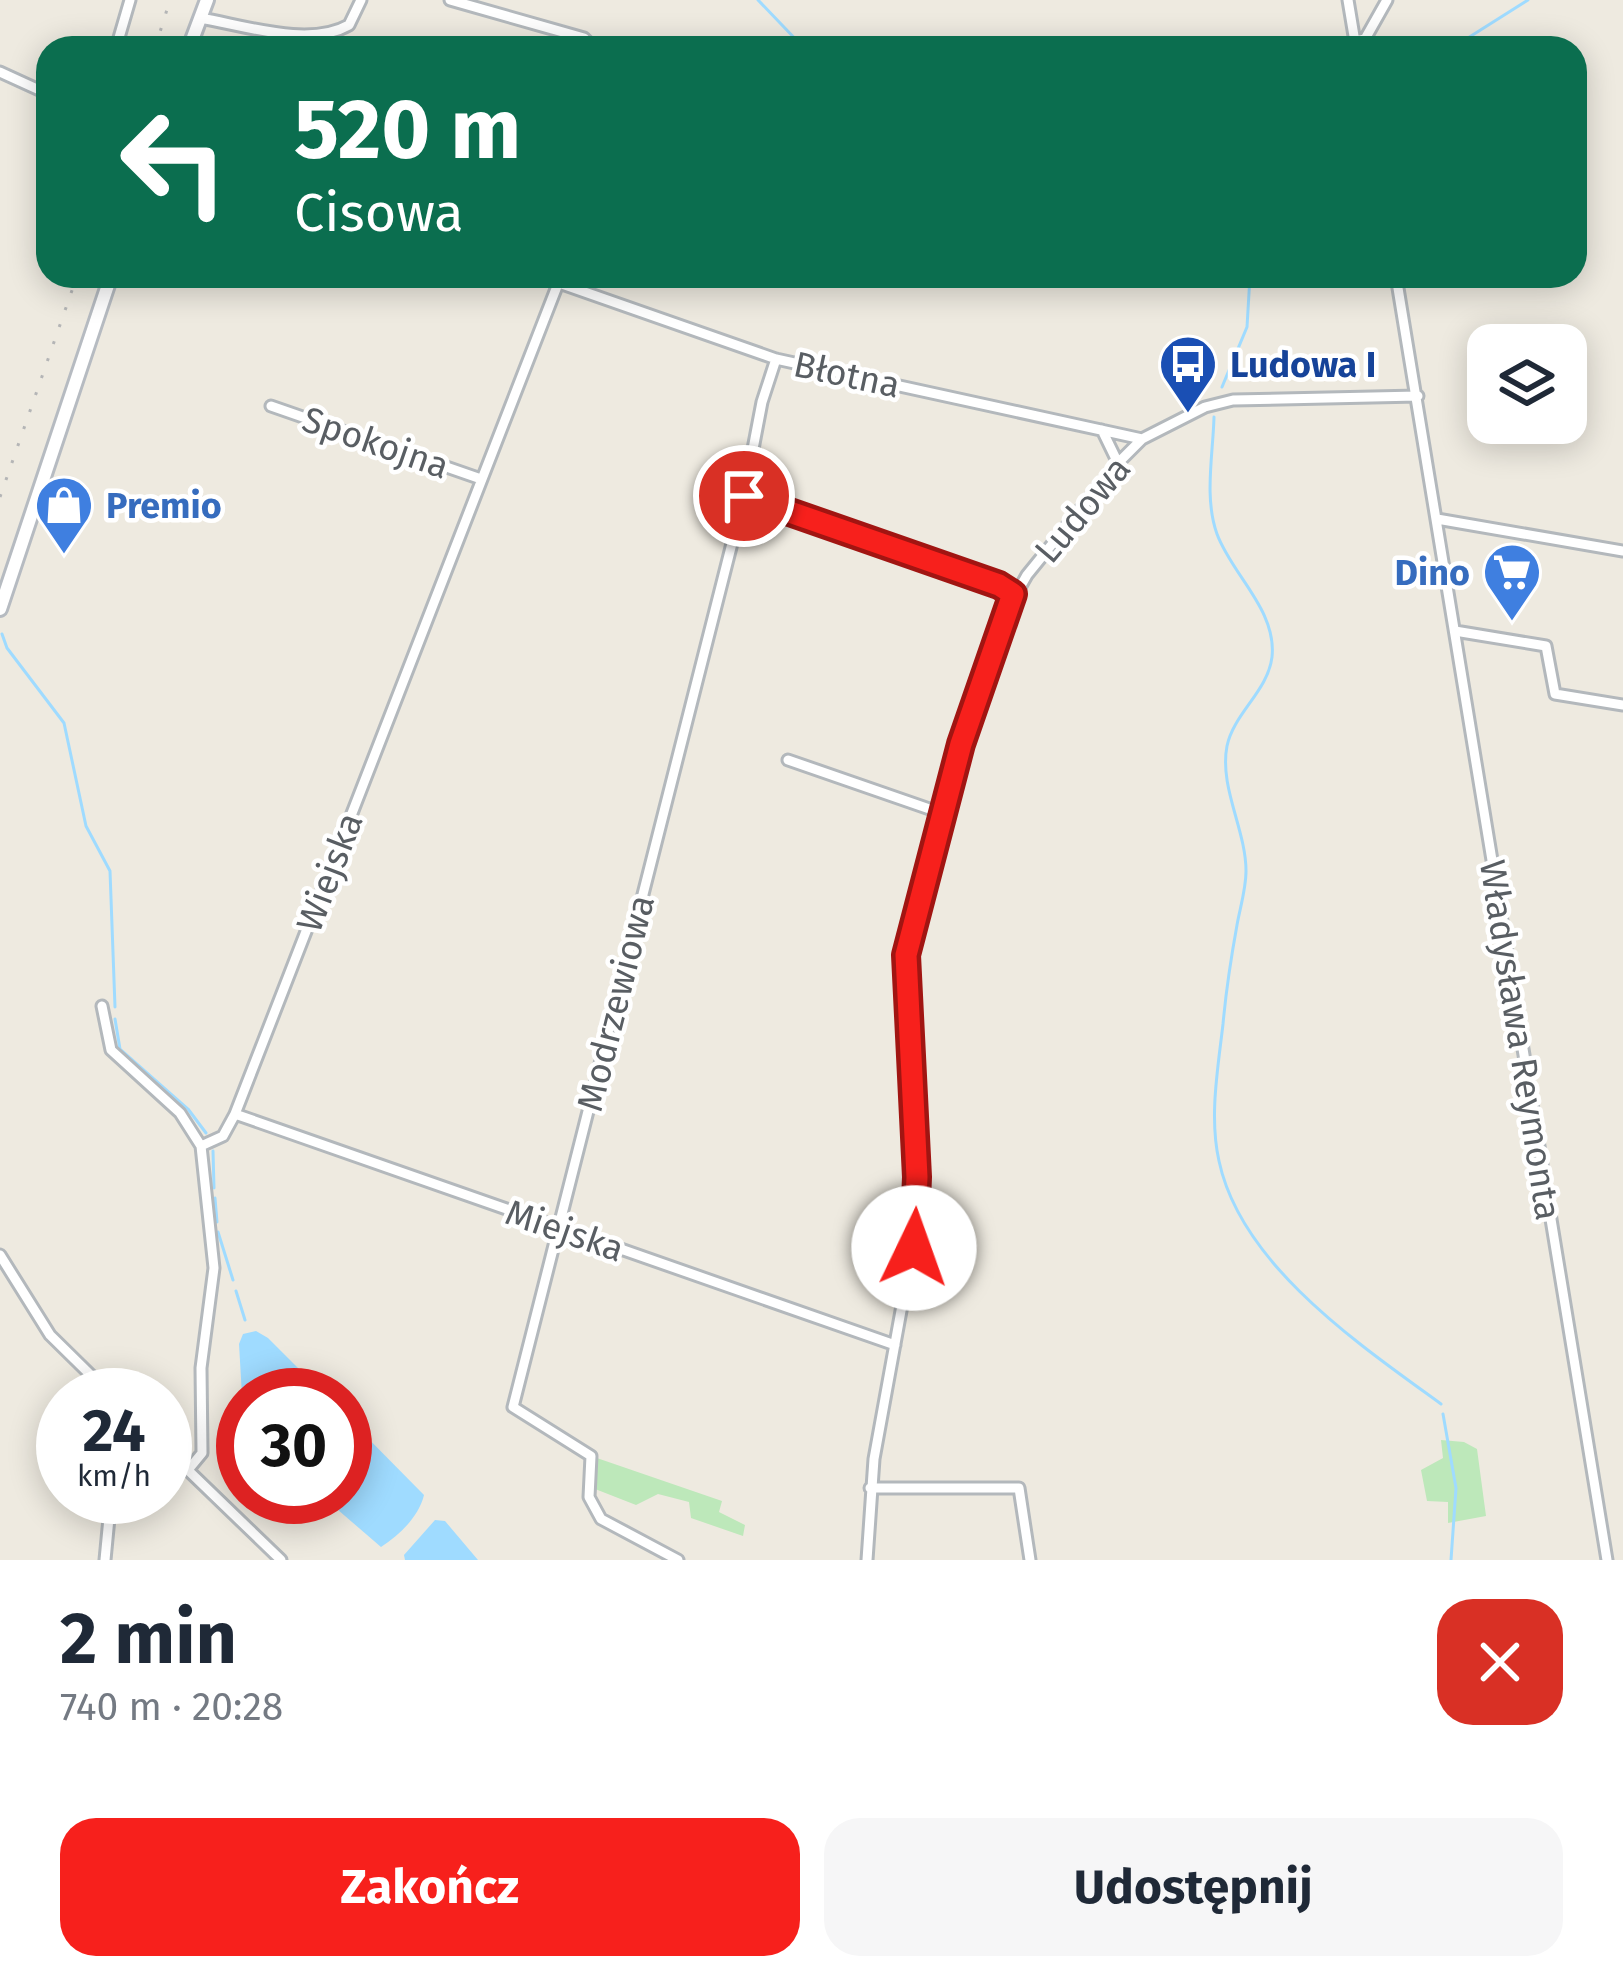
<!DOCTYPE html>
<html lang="pl">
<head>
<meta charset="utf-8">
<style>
  body { margin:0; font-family:"Fira Sans",sans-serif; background:#f6f6f7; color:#1f2937; height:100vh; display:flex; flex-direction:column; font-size:45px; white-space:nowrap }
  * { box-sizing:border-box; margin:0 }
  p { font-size:39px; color:#747a83 }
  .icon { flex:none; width:66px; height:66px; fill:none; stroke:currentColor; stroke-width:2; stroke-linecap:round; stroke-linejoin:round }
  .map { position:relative; height:1560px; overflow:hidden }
  .sheet { display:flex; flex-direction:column; background:#fff; flex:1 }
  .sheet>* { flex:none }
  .top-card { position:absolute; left:36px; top:36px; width:1551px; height:252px; border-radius:36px; box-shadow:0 6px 30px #0003; background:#0b6e4f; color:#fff; overflow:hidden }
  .buttons { position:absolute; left:1467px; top:324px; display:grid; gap:24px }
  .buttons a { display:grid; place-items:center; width:120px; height:120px; border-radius:24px; background:#fff; box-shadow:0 6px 30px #0003; font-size:60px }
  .speed { position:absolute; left:36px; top:1368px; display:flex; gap:24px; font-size:60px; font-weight:700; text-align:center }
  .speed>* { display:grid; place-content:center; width:156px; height:156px; border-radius:50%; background:#fff; box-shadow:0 6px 30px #0003; line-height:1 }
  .speed small { font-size:30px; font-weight:400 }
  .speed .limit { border:18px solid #d22; background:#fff; color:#111 }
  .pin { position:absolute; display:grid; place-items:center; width:102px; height:102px; color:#fff; margin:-51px; border:6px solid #fff; border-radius:50%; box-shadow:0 3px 12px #0007 }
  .me { position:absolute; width:132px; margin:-66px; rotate:3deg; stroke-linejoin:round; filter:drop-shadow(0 0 9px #0008) }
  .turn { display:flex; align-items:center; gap:42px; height:252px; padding:0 60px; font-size:54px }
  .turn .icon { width:156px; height:156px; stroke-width:2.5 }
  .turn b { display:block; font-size:84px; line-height:102px }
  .round { display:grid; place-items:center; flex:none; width:126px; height:126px; border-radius:36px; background:#f6f6f7 }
  .headline { display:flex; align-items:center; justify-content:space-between; height:204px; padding:0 60px }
  h1 { font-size:72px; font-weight:700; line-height:90px }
  .primary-button { display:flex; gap:24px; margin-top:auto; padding:24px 60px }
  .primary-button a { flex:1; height:138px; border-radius:36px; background:#f7201c; color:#fff; font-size:48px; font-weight:700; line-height:138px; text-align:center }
  .primary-button a+a { background:#f6f6f7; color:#1f2937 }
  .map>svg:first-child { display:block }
  .green { fill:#bde8ba }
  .water { fill:#9fdbff }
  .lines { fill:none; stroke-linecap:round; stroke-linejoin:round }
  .stream { stroke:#9fdbff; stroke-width:3 }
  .street-casing { stroke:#b3b8bc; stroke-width:15 }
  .secondary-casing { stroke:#b6bbc1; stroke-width:18 }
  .street { stroke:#fff; stroke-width:9 }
  .secondary { stroke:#fff; stroke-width:12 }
  .rail { stroke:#b4b5b6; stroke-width:3; stroke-dasharray:3 15; stroke-linecap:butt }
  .route-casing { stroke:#a11512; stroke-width:30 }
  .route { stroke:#f7201c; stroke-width:21 }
  .labels { text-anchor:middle; stroke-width:9; stroke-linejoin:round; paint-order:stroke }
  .transit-label { font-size:36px; font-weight:bold; fill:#164399; stroke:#fff; text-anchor:start }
  .street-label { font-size:36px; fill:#595e63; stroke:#fff }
  .shop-label { font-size:36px; font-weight:bold; fill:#366cbe; stroke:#fff; text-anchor:start }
</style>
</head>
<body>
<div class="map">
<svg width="1623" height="1560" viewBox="0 0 1623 1560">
  <rect width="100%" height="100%" fill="#eeeae0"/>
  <path class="green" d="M 1441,1440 L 1464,1442 L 1477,1449 L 1486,1516 L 1448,1523 L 1448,1502 L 1427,1501 L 1421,1470 L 1443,1458 Z
    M 591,1456 L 722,1501 L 719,1512 L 745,1525 L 743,1536 L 691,1518 L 689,1502 L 658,1494 L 636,1505 L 590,1487 Z"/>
  <path class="water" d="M 256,1331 L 268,1338 L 325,1395 L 243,1395 L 243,1413 L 239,1344 L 243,1334 Z
    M 345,1415 L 424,1495 C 419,1516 400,1535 381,1547 L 323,1497 L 345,1497 Z
    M 435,1520 L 445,1521 L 478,1560 L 405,1560 L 404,1555 Z"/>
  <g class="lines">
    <path class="stream" d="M 758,0 L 804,48
      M 1452,48 L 1528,0
      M 1222,387 L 1247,327 L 1250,276
      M 1214,417 C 1213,455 1204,498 1217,534 C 1232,575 1277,610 1272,657 C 1268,691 1234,713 1227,746 C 1219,787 1246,830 1246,871 C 1246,889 1240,908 1237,925 C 1231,958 1226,991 1223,1024 C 1218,1068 1209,1117 1219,1161 C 1241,1265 1360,1345 1441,1404
      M 2,634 L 7,648 L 64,723 L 86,826 L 110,871 L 115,1007
      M 115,1019 L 120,1049 L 188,1109 L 206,1133
      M 213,1151 L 214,1188
      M 215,1198 L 217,1222
      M 218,1232 L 233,1280
      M 236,1291 L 245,1320
      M 1443,1414 L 1456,1488 L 1451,1560"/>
    <g class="street-casing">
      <path id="street" d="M 450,0 L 584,38 L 594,48
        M 1348,0 L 1356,48
        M 200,18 C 243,25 309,48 349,25 L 361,0
        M 1355,41 L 1365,39 L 1387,0
        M 116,48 L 130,0
        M 0,72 L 48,94
        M 1396,276 L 1607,1560
        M 559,283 L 776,359 L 1142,439
        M 271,406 L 481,479
        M 1102,430 L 1118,463
        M 744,496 L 999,585 L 1014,594
        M 1437,519 L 1623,551
        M 1455,631 L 1546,646 L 1555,694 L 1623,705
        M 788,760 L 941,813
        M 102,1006 L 111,1050 L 180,1113 L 201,1146
        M 235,1114 L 895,1345
        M 0,1255 L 50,1335 L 111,1395
        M 165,1448 L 281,1560
        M 188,1470 L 202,1453 L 201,1368 L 214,1268 L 201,1146 L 223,1136 L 235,1114 L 561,276
        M 870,1488 L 1019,1488 L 1030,1560
        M 105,1560 L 111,1497
        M 678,1560 L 601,1519 L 589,1497 L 591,1456 L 513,1407 L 744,496 L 762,402 L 776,359
        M 867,1560 L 874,1459 L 917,1223 L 906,955 L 961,744 L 1001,621 L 1027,575 L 1118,463 L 1142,439 L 1205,407 L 1233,400 L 1418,396"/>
    </g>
    <g class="secondary-casing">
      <path id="secondary" d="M 189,48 L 207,0
        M 0,609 L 111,276"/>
    </g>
    <use href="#street" class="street"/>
    <use href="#secondary" class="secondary"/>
    <path class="rail" d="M 155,48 L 170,0
      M 0,497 L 77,276"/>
  </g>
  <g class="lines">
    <g class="route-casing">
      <path id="route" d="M 744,496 L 999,585 L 1013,594 L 961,744 L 906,955 L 917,1177 L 914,1248"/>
    </g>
    <use href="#route" class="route"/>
  </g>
  <defs>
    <g id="bus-pin" transform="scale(3)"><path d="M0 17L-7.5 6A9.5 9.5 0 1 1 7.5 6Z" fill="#1a4fb4" stroke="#fff"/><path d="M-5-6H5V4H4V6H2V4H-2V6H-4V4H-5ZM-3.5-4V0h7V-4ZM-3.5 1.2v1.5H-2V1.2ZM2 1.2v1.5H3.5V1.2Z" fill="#fff"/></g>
    <g id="shop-pin" transform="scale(3)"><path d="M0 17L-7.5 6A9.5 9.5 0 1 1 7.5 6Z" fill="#3f7fe0" stroke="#fff"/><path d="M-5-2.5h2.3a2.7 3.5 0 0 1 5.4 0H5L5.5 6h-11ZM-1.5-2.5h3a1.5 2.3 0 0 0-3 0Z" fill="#fff"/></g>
    <g id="supermarket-pin" transform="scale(3)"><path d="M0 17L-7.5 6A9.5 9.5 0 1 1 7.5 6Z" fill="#3f7fe0" stroke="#fff"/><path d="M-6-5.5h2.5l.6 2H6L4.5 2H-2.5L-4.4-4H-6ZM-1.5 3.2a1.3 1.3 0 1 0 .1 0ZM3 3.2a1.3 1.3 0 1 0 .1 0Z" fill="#fff"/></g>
  </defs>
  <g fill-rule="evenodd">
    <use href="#bus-pin" x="1188" y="364"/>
    <use href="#shop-pin" x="64" y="505"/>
    <use href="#supermarket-pin" x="1512" y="572"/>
  </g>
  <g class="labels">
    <g class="transit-label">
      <text x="1230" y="377">Ludowa I</text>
    </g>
    <g class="street-label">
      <text transform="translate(847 374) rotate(12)" y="13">Błotna</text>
      <text transform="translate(376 442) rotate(19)" y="13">Spokojna</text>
      <text transform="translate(1082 509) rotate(-50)" y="13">Ludowa</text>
      <text transform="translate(329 872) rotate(-69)" y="13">Wiejska</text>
      <text transform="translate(615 1003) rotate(-76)" y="13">Modrzewiowa</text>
      <text transform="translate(1521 1040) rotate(81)" y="13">Władysława Reymonta</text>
      <text transform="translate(565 1230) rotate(19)" y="13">Miejska</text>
    </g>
    <g class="shop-label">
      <text x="106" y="518">Premio</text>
      <text x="1470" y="585" text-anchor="end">Dino</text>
    </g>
  </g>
</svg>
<div class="buttons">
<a><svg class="icon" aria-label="layers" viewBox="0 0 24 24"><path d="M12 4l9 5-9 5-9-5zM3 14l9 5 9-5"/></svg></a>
</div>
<div class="speed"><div>24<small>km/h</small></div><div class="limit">30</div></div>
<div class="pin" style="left:744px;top:496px;background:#d93025"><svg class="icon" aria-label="arrive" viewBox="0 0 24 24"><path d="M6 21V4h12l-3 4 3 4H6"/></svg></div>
<svg class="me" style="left:914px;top:1248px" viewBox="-20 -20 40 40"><circle r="19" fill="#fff"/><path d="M0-13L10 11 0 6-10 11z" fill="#f7201c"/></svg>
<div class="top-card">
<div class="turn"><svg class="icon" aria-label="left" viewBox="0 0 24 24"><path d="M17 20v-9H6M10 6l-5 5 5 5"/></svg><div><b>520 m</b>Cisowa</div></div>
</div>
</div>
<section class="sheet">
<div class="headline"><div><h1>2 min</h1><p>740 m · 20:28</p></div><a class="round" style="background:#d93025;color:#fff"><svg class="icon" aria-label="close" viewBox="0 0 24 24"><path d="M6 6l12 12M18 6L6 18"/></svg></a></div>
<div class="primary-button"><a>Zakończ</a><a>Udostępnij</a></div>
</section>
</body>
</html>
